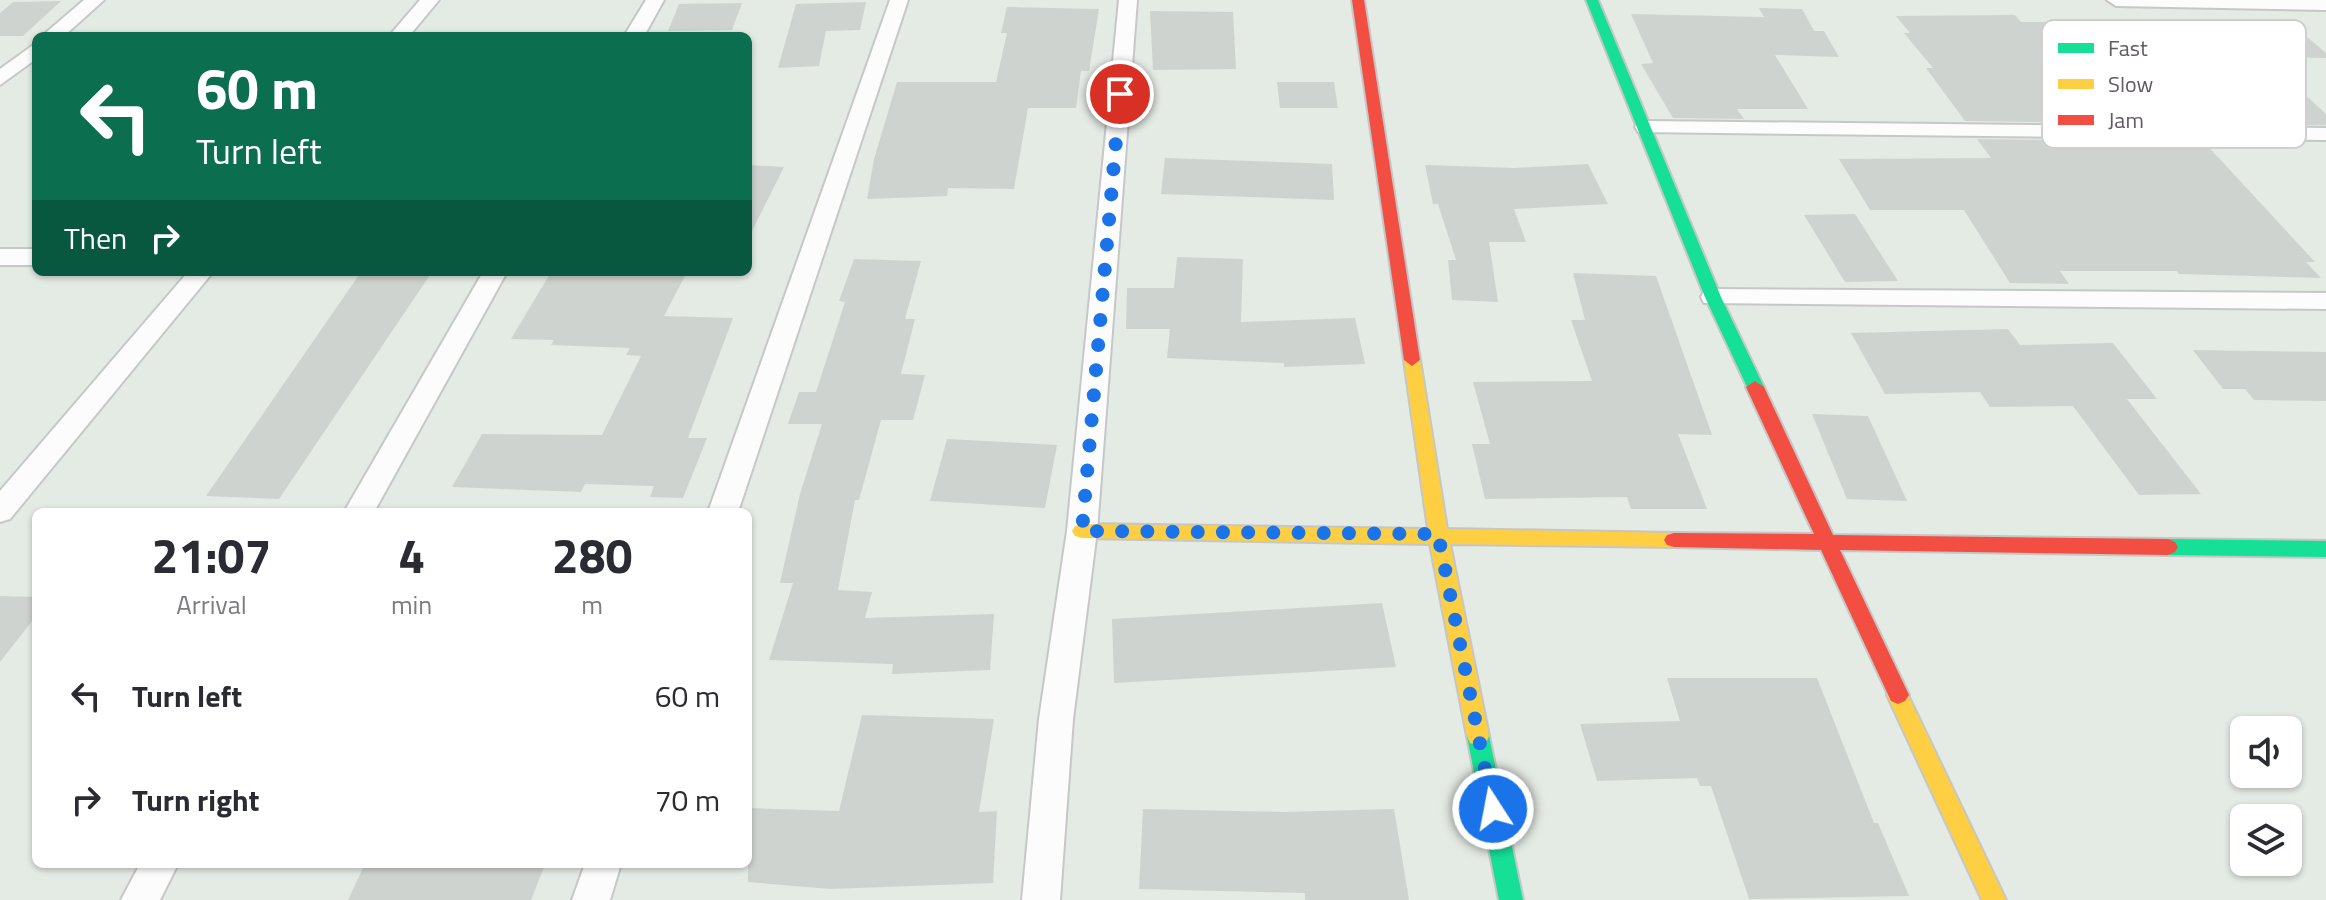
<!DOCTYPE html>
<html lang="en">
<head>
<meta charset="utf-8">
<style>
  body { margin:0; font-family:"Titillium Web",sans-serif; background:#f2f2f3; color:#2b2b33; height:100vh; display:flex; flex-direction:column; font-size:30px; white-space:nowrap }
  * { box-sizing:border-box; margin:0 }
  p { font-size:26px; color:#7c7c81 }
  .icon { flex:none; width:44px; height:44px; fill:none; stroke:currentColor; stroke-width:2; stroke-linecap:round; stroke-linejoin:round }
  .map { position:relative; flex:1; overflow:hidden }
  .panel { position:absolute; left:32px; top:508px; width:720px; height:360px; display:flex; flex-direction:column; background:#fff; border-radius:12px; box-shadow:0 2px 6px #0004 }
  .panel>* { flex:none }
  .top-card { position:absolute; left:32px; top:32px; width:720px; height:244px; border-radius:12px; box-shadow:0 2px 6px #0004; background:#0b6e4f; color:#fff; overflow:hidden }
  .controls { position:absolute; left:2230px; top:716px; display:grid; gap:16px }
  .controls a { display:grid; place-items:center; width:72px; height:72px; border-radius:12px; background:#fff; box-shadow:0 2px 6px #0004; font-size:40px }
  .pin { position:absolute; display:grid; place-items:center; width:68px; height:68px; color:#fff; margin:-34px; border:4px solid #fff; border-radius:50%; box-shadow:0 2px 8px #0007 }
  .me { position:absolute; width:88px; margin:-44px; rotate:349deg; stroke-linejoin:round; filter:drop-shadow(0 0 6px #0008) }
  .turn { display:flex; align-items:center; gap:28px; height:168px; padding:0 32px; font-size:36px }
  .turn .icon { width:104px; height:104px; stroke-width:2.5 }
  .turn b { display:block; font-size:56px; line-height:68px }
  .then { display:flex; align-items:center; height:76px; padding:0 32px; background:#0003; gap:16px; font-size:30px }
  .eta { display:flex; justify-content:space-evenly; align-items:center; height:136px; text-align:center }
  .eta b { font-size:48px; font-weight:700; line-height:56px }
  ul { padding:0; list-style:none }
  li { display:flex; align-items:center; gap:24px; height:104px; padding:0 32px }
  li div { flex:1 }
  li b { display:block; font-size:30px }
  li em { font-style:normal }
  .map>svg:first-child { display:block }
  .building { fill:#cfd3cf }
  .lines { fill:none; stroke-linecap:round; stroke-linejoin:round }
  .street-casing { stroke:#c6c8c7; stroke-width:4 }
  .fast-casing { stroke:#c5c7c6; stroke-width:4 }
  .slow-casing { stroke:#c5c7c6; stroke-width:4 }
  .jam-casing { stroke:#c5c7c6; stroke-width:4 }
  .street { fill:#fbfcfb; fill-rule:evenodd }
  .fast { fill:#16e098; fill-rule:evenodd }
  .slow { fill:#ffcf43; fill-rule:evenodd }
  .jam { fill:#f24e42; fill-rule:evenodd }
  .route { stroke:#1a73e8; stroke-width:14; stroke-dasharray:0 25.2 }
  .key { fill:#fff; stroke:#cfced0; stroke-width:2 }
  .key-label { font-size:22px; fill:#605a61 }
</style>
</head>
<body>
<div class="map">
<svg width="2326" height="900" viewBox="0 0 2326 900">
  <rect width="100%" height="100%" fill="#e4eae4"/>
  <path class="building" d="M 61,1 L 23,36 L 0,36 L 0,13 L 13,2 Z
    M 866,2 L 860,30 L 826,31 L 819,66 L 778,68 L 796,4 Z
    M 742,3 L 732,30 L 668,31 L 679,4 Z
    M 1007,7 L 1099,9 L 1089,71 L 1081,71 L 1076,108 L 1028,108 L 1014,189 L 948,188 L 947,196 L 867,199 L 874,159 L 897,82 L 996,82 L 1007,33 L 1001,33 Z
    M 1759,8 L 1802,9 L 1814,31 L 1824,31 L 1839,57 L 1775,55 L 1808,109 L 1737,109 L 1744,119 L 1673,118 L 1641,64 L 1653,63 L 1631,14 L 1764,17 Z
    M 1150,11 L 1233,12 L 1236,69 L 1153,70 Z
    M 2015,15 L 2021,22 L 2165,23 L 2160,19 L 2286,19 L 2326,53 L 2326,58 L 2264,57 L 2326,114 L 2326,125 L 2292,125 L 2284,116 L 2180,116 L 2187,124 L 1965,121 L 1926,68 L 1933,68 L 1904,33 L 1910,33 L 1896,16 Z
    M 1277,82 L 1334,82 L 1338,108 L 1280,108 Z
    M 1977,139 L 2204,142 L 2315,262 L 2306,262 L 2321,278 L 2179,274 L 2177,271 L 2060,271 L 2069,284 L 2010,283 L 1964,210 L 1870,210 L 1839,159 L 1991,158 Z
    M 1165,158 L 1332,164 L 1334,200 L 1161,194 Z
    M 1588,164 L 1608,204 L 1514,209 L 1526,242 L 1489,242 L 1498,302 L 1452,300 L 1448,260 L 1456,260 L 1438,204 L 1433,204 L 1425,165 L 1514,168 Z
    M 748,165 L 784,167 L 748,239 Z
    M 1855,214 L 1898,281 L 1845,282 L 1804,215 Z
    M 1177,257 L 1243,259 L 1241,322 L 1355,318 L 1365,364 L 1284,367 L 1284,363 L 1167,358 L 1170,329 L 1126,329 L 1127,288 L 1174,288 Z
    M 854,259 L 921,261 L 905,319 L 915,319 L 901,374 L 925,375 L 913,420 L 881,420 L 859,500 L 855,500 L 838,590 L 872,592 L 865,618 L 994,614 L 990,670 L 892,674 L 893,664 L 769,660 L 793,583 L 780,583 L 800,494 L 822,424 L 788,424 L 799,392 L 816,392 L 845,302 L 839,301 Z
    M 361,272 L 432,272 L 279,499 L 206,496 Z
    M 551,272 L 687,272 L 664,316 L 733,318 L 688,438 L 707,438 L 683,498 L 650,497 L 654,486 L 585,484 L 581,492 L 452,487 L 482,434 L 602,435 L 641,356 L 626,355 L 630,348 L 551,345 L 554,340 L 511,339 Z
    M 1573,273 L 1656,276 L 1712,435 L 1678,434 L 1707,509 L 1631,509 L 1627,497 L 1485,499 L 1472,444 L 1490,444 L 1473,382 L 1592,381 L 1571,320 L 1585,320 Z
    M 2008,329 L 2020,345 L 2113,343 L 2157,399 L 2127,399 L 2201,494 L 2139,495 L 2073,406 L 1990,407 L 1980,392 L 1885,394 L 1851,333 Z
    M 2193,350 L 2326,352 L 2326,401 L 2254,400 L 2245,389 L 2223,389 Z
    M 1812,414 L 1868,416 L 1907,501 L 1847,499 Z
    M 947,439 L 1057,445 L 1045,508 L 930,501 Z
    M 0,596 L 36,597 L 36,616 L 0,662 Z
    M 1382,603 L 1396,667 L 1114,683 L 1112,619 Z
    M 1667,678 L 1817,678 L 1874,823 L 1878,823 L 1909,896 L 1749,899 L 1711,786 L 1700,786 L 1697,778 L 1597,781 L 1580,724 L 1680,721 Z
    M 862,715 L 994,719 L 979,812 L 997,811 L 993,883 L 830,889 L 748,882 L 748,808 L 839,811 Z
    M 1143,809 L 1284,812 L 1394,809 L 1409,900 L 1305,900 L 1305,893 L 1139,889 Z
    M 365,864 L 465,864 L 544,867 L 531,900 L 348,900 Z"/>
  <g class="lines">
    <g class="street-casing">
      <path id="street" d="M 84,0 L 104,0 L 64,36 L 42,36 Z
        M 420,0 L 439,0 L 409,36 L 389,36 Z
        M 646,0 L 664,0 L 644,36 L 624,36 Z
        M 890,0 L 908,0 L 738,512 L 708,512 Z
        M 1119,0 L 1137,0 L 1097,531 L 1073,719 L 1060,900 L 1022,900 L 1039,719 L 1067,531 Z
        M 2107,0 L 2326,0 L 2326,10 L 2116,6 Z
        M 36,43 L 36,59 L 0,85 L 0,69 Z
        M 1646,121 L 2326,128 L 2326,140 L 1638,132 L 1635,127 L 1638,122 Z
        M 0,249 L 36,249 L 36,265 L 0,265 Z
        M 188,272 L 213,272 L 10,519 L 0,522 L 0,491 Z
        M 483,272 L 507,272 L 374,512 L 344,512 Z
        M 1713,289 L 2326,293 L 2326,309 L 1704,303 L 1701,297 L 1704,291 Z
        M 140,864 L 178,864 L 160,900 L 121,900 Z
        M 585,864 L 621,864 L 610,900 L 572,900 Z"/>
    </g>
    <g class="fast-casing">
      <path id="fast" d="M 1586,0 L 1598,0 L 1721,297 L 1764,387 L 1761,391 L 1749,391 L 1705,297 Z
        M 2168,539 L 2326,541 L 2326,557 L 2168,555 L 2161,552 L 2158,547 L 2161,542 Z
        M 1478,726 L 1486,729 L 1489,736 L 1523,900 L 1499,900 L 1467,736 L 1470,729 Z"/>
    </g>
    <g class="slow-casing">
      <path id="slow" d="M 1412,354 L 1420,360 L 1447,529 L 1674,533 L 1681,535 L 1684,540 L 1681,545 L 1674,547 L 1450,544 L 1489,736 L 1486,743 L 1478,746 L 1470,743 L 1467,736 L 1430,544 L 1082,538 L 1075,536 L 1072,531 L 1075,526 L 1082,524 L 1428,529 L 1404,360 Z
        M 1898,686 L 1905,689 L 2006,900 L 1982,900 L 1887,695 L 1891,689 Z"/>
    </g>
    <g class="jam-casing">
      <path id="jam" d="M 1352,0 L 1364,0 L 1420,360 L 1412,366 L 1404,360 Z
        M 1755,381 L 1764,387 L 1833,535 L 2168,539 L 2175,542 L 2178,547 L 2175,552 L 2168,555 L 1840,550 L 1909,695 L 1905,701 L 1898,704 L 1891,701 L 1821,550 L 1674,547 L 1667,545 L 1664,540 L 1667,535 L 1674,533 L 1814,534 L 1746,387 Z"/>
    </g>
    <use href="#street" class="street"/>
    <use href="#fast" class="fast"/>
    <use href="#slow" class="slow"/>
    <use href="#jam" class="jam"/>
  </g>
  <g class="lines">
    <path class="route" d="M 1120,94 L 1082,531 L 1438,534 L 1493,809"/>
  </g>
  <rect x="2042" y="20" width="264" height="128" rx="12" class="key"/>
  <rect x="2058" y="43" width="36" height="10" fill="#16e098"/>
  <rect x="2058" y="79" width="36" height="10" fill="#ffcf43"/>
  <rect x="2058" y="115" width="36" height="10" fill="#f24e42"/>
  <g class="key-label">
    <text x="2108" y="56">Fast</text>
    <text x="2108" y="92">Slow</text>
    <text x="2108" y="128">Jam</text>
  </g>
</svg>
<div class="controls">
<a><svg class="icon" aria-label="sound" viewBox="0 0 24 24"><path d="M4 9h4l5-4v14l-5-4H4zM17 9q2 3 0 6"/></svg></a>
<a><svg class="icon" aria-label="layers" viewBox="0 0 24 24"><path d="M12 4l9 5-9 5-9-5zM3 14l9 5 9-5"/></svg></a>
</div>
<div class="pin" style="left:1120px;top:94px;background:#d93025"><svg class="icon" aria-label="arrive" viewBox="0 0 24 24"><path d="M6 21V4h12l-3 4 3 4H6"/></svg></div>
<svg class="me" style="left:1493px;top:809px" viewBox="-20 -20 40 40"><circle r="17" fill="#1a73e8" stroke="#fff" stroke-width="3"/><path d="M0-11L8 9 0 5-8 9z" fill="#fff"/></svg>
<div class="top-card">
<div class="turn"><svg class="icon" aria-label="left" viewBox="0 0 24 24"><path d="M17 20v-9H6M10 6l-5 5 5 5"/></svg><div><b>60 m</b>Turn left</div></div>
<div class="then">Then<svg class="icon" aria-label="right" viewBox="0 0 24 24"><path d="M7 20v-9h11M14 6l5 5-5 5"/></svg></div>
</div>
<section class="panel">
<div class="eta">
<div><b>21:07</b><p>Arrival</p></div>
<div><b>4</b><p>min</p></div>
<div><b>280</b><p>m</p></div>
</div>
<ul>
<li><svg class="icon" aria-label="left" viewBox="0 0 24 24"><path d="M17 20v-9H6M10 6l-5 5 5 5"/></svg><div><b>Turn left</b></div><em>60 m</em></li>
<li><svg class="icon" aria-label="right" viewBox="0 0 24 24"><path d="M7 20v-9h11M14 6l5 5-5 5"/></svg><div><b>Turn right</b></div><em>70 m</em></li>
</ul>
</section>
</div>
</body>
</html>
